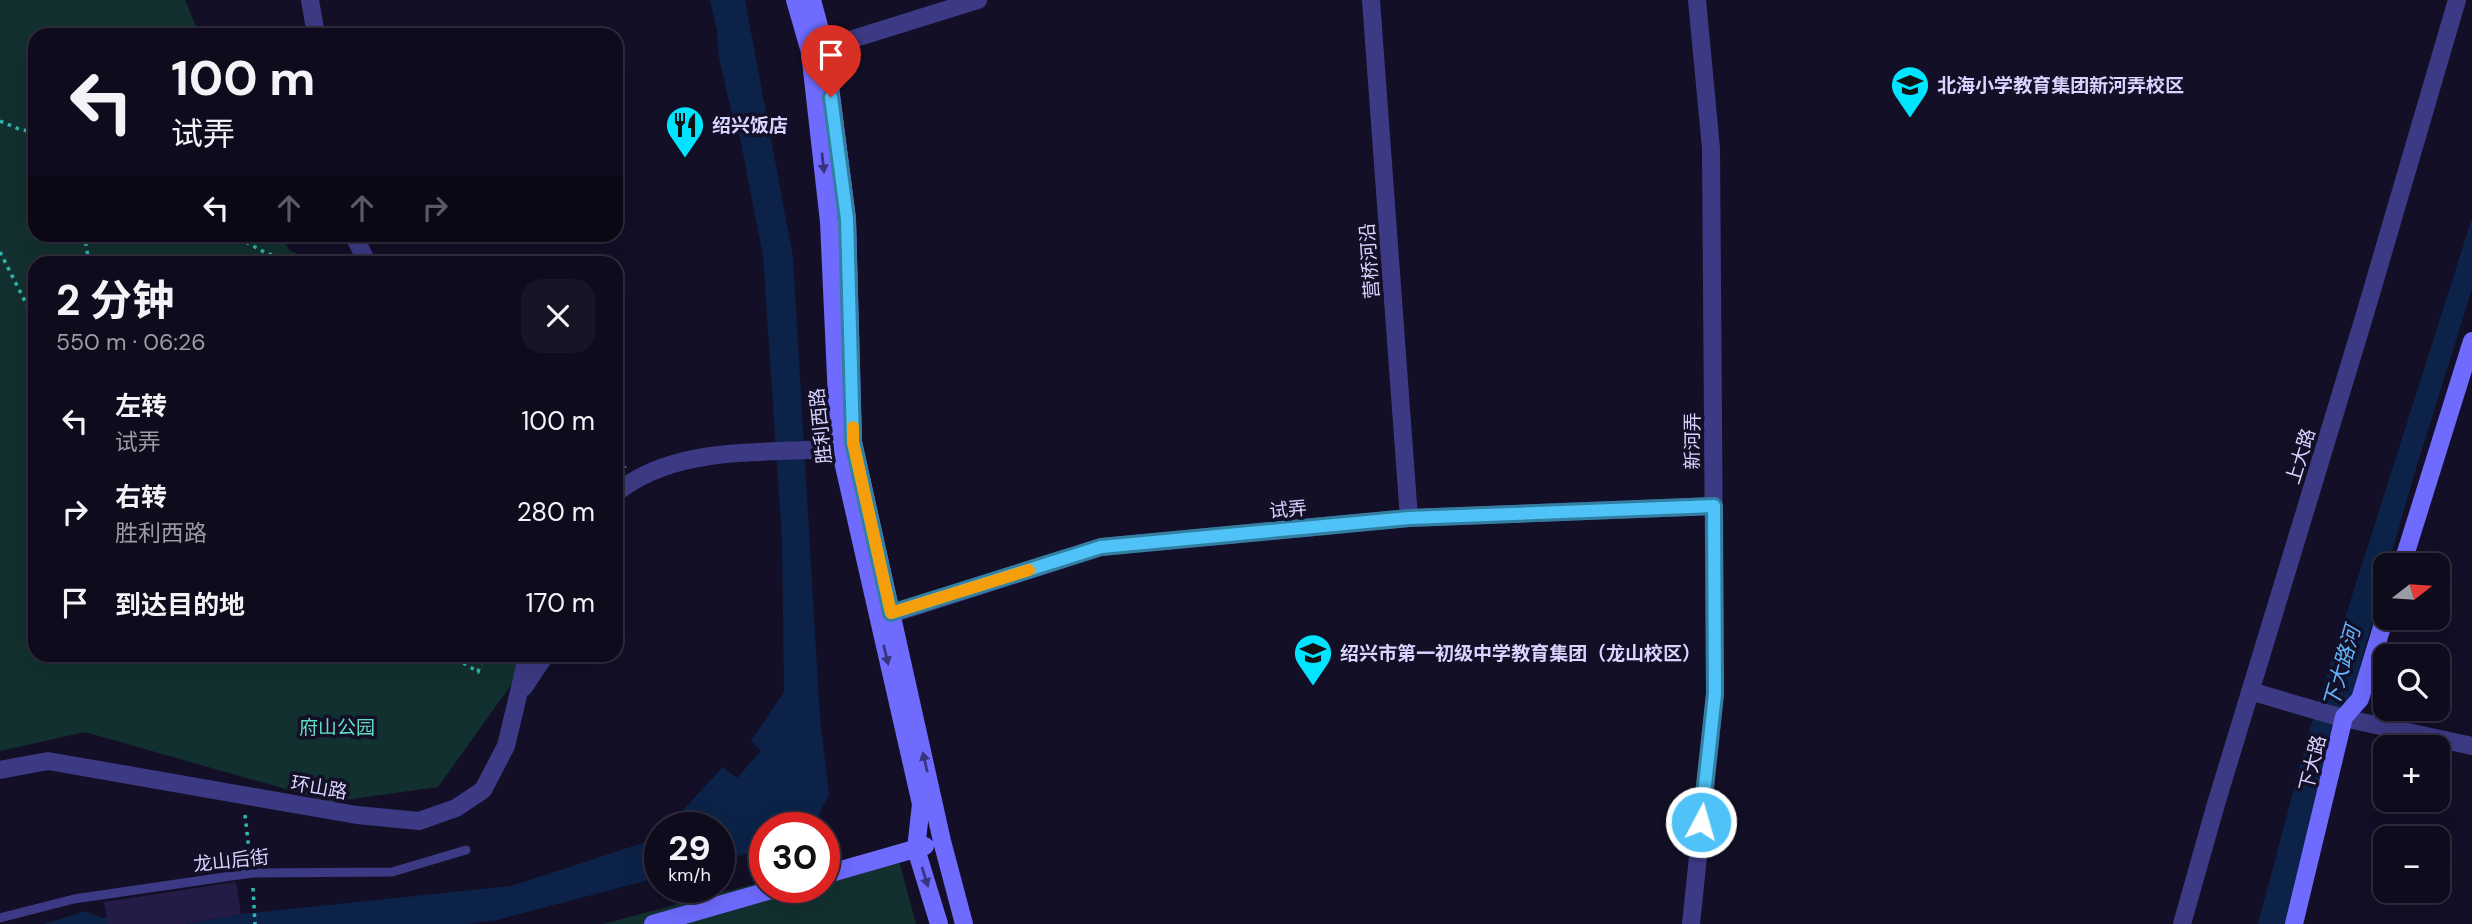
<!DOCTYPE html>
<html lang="zh">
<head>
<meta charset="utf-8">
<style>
  body { margin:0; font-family:"DM Sans","Noto Sans SC",sans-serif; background:#171425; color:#f1f3f6; height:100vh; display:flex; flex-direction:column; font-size:26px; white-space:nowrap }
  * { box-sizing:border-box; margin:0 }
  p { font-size:23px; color:#9b9ba3 }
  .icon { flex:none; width:38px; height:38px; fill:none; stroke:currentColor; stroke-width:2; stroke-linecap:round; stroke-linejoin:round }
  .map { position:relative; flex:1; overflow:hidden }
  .panel { position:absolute; left:28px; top:256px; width:595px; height:406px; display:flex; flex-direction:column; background:#0e0b1c; border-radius:21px; box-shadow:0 7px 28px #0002,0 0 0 2px #2e2b3b }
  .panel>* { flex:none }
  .top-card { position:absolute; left:28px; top:28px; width:595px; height:214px; border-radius:21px; box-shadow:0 7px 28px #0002,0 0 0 2px #2e2b3b; background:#0e0b1c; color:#f1f3f6; overflow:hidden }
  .needle { width:46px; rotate:73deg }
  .buttons { position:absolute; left:2373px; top:553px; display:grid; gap:14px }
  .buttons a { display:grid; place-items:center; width:77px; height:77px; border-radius:14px; background:#0e0b1c; box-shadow:0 7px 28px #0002,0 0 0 2px #2e2b3b; font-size:35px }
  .speed { position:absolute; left:644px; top:812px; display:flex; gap:14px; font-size:35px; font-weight:700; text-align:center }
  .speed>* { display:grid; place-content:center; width:91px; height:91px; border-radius:50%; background:#0e0b1c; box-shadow:0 7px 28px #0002,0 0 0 2px #2e2b3b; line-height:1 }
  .speed small { font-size:18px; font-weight:400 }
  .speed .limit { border:10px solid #d22; background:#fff; color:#111 }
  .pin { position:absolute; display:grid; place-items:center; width:60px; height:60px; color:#fff; margin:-72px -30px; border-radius:50% 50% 50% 0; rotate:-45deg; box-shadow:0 0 7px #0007 }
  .pin .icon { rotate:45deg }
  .me { position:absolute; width:77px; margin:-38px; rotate:6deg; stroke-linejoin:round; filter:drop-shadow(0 0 5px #0008) }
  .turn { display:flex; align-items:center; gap:24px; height:147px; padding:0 28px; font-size:32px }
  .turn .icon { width:91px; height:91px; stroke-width:2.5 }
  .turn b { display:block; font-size:49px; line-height:60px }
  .lanes { display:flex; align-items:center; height:66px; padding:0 28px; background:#0003; justify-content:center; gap:35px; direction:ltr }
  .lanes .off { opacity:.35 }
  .round { display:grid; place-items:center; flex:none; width:74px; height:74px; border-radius:21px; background:#171425 }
  .head { display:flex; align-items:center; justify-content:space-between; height:119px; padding:0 28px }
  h1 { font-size:42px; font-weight:700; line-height:52px }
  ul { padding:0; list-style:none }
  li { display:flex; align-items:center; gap:21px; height:91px; padding:0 28px }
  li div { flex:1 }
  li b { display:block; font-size:26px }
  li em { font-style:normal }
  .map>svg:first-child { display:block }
  .green { fill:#12302f }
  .water { fill:#0c2248 }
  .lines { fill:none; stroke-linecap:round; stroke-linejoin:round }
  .stream { stroke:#0c2248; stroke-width:6 }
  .building { fill:#241b47 }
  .path { stroke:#2fb8b0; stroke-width:3.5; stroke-dasharray:3.5 5; stroke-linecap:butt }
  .lane { stroke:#3d3a85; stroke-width:9 }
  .street { stroke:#3d3a85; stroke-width:18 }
  .secondary { stroke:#6f6bff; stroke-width:18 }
  .oneway { fill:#38347d }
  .route-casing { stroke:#337fa1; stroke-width:18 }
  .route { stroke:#4fc3f7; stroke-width:12 }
  .slow { stroke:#f59e0b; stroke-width:12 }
  .labels { text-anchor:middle; stroke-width:7; stroke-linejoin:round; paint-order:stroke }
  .poi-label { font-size:19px; font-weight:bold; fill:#d9d4ff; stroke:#130f26; text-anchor:start }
  .street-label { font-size:19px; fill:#d9d4ff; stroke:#130f26 }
  .park-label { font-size:19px; fill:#5fe0c0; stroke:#130f26 }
  .water-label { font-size:21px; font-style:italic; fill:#62b6ff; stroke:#130f26 }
</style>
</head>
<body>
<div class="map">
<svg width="2472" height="924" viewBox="0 0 2472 924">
  <rect width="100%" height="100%" fill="#130f26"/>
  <path class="green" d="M 0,0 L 185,0 L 200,35 L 35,35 L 35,234 L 282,235 L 289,250 L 314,262 L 35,262 L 35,654 L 526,655 L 524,667 L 438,787 L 331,802 L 85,732 L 0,751 Z
    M 895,846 L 916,924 L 603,924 L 765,881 L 765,887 L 824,887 L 824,865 Z"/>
  <path class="water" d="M 710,0 L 745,0 L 793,257 L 820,719 L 829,794 L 813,828 L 765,828 L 765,849 L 719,861 L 719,828 L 666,828 L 723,767 L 737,778 L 761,751 L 751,741 L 784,692 L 782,541 L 763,256 L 730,87 Z
    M 2472,218 L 2472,289 L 2415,472 L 2388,565 L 2385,565 L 2385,576 L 2351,698 L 2341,705 L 2288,924 L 2258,924 L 2310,728 Z
    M 660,834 L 660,877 L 497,920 L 467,924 L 186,924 L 241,914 L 511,886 L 655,839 Z
    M 86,911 L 101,918 L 107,917 L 108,924 L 43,924 Z"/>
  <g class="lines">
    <path class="stream" d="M 720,37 L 722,58 L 737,122"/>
  </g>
  <path class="building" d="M 236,882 L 241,914 L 186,924 L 108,924 L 104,902 Z"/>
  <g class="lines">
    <path class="path" d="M 0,121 L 21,130 L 35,131
      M 84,234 L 89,262
      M 231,234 L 266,253 L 294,262
      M 0,252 L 35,321
      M 616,452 L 625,468
      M 449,654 L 478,672 L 484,654
      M 245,815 L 250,859
      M 253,888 L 255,924"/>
    <path class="lane" d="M 0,918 L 74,899 L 252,873 L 392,872 L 466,850"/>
    <path class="street" d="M 310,0 L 316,35
      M 1371,0 L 1409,518
      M 811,52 L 978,0
      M 353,234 L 367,262
      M 616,493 C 678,443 766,455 840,448
      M 879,618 L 1101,547 L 1409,518 L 1714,506
      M 524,687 L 546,654
      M 2250,691 L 2339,717 L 2472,746
      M 0,770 L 48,761 L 357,815 L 419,821 L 456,808 L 483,790 L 506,746 L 528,654
      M 1691,924 L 1715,694 L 1711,148 L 1697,0
      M 2182,924 L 2216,804 L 2365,314 L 2457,0"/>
    <path class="secondary" d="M 795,0 L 810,52 L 829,222 L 839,444 L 921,804 L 916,849 L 939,924
      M 812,0 L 825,48 L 847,219 L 853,442 L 942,841 L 964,924
      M 2402,565 L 2472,341
      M 824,875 L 925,846
      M 653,924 L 782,887
      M 2294,924 L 2344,717 L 2360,699 L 2385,617"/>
  </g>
  <defs><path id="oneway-solid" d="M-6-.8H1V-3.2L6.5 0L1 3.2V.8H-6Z" transform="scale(1.75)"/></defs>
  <g class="oneway">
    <use href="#oneway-solid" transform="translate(823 163) rotate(84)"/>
    <use href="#oneway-solid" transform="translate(886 655) rotate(77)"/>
    <use href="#oneway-solid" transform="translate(925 762) rotate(-103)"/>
    <use href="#oneway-solid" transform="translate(925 877) rotate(73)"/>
  </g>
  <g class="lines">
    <g class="route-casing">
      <path id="route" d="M 831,97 L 847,219 L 853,442 L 891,613 L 1101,547 L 1409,518 L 1714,506 L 1715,694 L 1701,822"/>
    </g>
    <use href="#route" class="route"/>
    <path class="slow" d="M 853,427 L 853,442 L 891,613 L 1029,570"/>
  </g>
  <defs>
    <g id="school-pin" transform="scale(2.0125)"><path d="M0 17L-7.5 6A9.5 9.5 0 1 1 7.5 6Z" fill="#00e5ff" stroke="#130f26"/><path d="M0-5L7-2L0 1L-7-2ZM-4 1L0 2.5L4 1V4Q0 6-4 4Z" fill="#111"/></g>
    <g id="restaurant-pin" transform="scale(2.0125)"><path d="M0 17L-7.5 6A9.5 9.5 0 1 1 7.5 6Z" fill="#00e5ff" stroke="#130f26"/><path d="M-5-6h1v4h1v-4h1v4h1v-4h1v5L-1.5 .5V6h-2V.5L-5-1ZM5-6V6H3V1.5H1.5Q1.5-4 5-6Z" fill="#111"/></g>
  </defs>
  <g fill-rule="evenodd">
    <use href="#school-pin" x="1910" y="85"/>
    <use href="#restaurant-pin" x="685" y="125"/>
    <use href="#school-pin" x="1313" y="653"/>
  </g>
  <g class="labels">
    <g class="poi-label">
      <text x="1937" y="92">北海小学教育集团新河弄校区</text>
      <text x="712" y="132">绍兴饭店</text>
      <text x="1340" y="660">绍兴市第一初级中学教育集团（龙山校区）</text>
    </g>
    <g class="street-label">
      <text transform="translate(1369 261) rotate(-94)" y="7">营桥河沿</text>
      <text transform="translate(820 426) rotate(-96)" y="7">胜利西路</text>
      <text transform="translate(1692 441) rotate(-90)" y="7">新河弄</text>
      <text transform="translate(2300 456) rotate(-73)" y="7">上大路</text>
      <text transform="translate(1288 509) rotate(-5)" y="7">试弄</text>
      <text transform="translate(2312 763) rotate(-76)" y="7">下大路</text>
      <text transform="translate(319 787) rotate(10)" y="7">环山路</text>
      <text transform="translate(231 860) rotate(-6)" y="7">龙山后街</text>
    </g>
    <g class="park-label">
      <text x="337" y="734">府山公园</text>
    </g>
    <g class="water-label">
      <text transform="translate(2342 667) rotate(-74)" y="7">下大路河</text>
    </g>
  </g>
</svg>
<div class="buttons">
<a><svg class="needle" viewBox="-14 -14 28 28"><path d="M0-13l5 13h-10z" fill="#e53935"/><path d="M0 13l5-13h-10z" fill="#9b9ba3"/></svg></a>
<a><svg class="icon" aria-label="search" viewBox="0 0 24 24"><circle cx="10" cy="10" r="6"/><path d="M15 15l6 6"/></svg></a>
<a>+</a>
<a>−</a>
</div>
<div class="speed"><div>29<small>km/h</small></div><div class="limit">30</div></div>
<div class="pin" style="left:831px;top:97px;background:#d93025"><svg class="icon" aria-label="arrive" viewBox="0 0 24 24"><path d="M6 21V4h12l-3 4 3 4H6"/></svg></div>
<svg class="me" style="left:1701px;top:822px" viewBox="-20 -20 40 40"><circle r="17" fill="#4fc3f7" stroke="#fff" stroke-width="3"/><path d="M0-11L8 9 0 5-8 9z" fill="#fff"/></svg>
<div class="top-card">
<div class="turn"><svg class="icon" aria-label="left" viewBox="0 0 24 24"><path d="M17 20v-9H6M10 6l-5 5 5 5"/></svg><div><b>100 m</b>试弄</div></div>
<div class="lanes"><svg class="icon" aria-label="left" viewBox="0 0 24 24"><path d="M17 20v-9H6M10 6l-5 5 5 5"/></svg><svg class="icon off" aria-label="ahead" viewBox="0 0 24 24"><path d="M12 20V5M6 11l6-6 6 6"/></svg><svg class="icon off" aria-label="ahead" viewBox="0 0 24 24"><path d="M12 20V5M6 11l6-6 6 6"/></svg><svg class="icon off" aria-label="right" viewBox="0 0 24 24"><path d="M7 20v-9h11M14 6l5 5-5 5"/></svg></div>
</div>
<section class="panel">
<div class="head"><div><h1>2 分钟</h1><p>550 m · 06:26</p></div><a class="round"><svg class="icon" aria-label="close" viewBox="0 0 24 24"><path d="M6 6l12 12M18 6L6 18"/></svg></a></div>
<ul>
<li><svg class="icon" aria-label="left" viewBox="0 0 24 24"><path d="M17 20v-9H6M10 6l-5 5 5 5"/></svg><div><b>左转</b><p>试弄</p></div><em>100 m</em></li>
<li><svg class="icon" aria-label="right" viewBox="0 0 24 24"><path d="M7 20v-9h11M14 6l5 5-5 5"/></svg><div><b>右转</b><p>胜利西路</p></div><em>280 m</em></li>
<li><svg class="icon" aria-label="arrive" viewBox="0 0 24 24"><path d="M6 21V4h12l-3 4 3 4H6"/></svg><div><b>到达目的地</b></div><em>170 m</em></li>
</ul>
</section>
</div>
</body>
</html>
